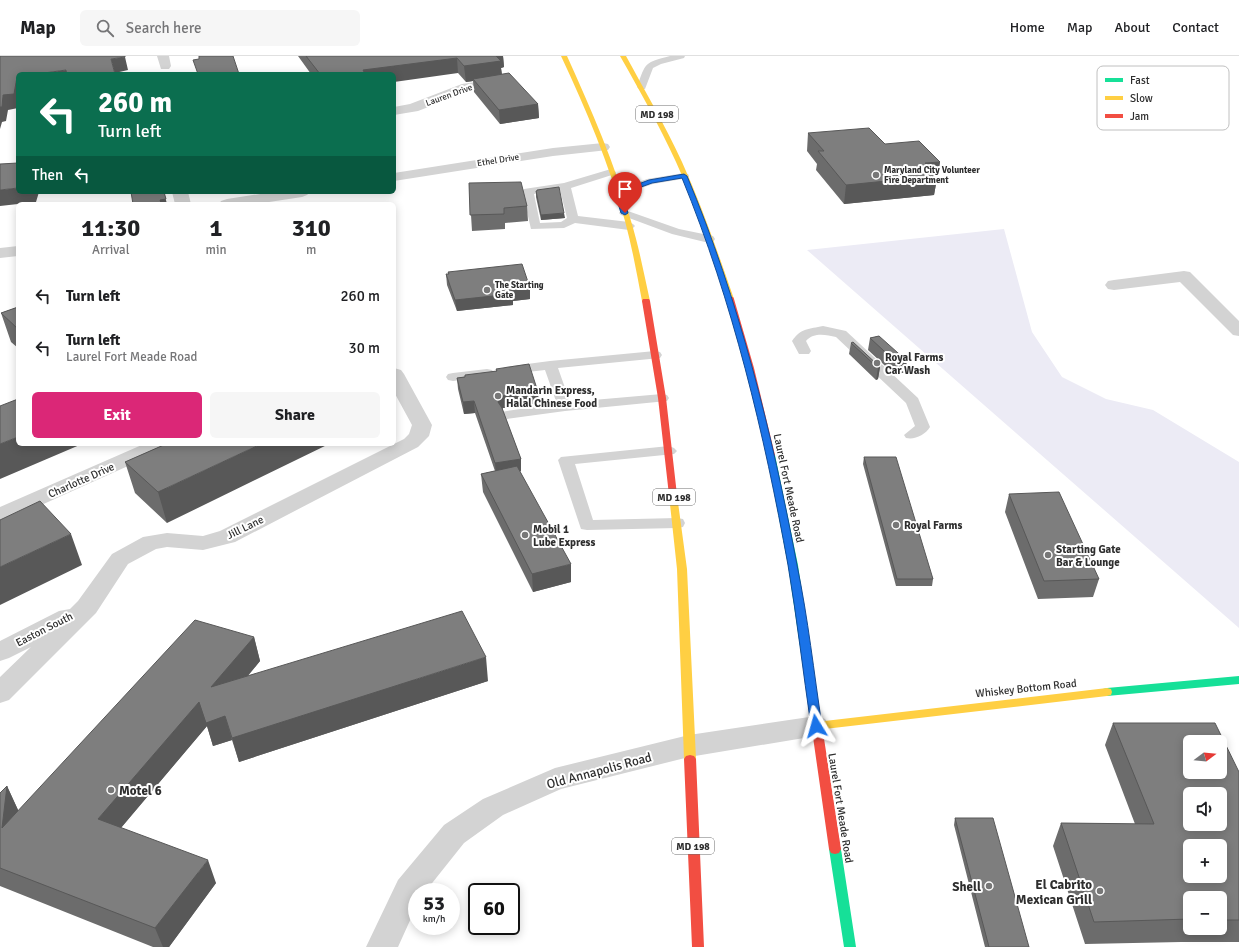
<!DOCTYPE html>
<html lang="en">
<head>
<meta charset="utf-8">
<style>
  body { margin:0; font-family:Signika,sans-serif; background:#f6f6f6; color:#202124; height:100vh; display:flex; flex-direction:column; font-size:15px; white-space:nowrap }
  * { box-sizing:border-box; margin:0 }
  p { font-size:13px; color:#757577 }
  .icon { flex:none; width:22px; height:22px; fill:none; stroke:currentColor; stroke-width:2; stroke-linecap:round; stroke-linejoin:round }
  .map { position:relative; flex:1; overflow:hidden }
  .panel { position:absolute; left:16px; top:146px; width:380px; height:244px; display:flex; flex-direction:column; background:#fff; border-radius:6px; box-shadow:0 2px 10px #0003 }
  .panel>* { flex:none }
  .top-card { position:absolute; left:16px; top:16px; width:380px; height:122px; border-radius:6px; box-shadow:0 2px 10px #0003; background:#0b6e4f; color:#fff; overflow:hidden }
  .needle { width:26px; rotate:74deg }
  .fabs { position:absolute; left:1183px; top:679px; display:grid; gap:8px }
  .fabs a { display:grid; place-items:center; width:44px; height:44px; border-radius:6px; background:#fff; box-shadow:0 2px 10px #0003; font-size:20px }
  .speed { position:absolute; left:408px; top:827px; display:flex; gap:8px; font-size:20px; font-weight:700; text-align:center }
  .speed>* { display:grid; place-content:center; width:52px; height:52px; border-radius:50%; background:#fff; box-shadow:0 2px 10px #0003; line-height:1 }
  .speed small { font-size:10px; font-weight:400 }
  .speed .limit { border:2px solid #111; border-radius:6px; background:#fff; color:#111 }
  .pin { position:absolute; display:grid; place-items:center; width:34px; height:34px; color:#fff; margin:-41px -17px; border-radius:50% 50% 50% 0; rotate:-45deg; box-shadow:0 0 4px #0007 }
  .pin .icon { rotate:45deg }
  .me { position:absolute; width:44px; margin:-22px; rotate:352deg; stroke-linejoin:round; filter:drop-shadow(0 0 3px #0008) }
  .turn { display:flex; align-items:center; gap:14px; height:84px; padding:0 16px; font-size:18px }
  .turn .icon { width:52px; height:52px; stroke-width:2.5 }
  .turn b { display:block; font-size:28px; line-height:34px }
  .then { display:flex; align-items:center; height:38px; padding:0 16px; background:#0003; gap:8px; font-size:15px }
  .eta { display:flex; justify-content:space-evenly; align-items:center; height:68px; text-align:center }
  .eta b { font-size:24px; font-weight:700; line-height:28px }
  .action { display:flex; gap:8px; margin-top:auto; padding:8px 16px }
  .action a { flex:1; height:46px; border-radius:6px; background:#db2777; color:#fff; font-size:16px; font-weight:700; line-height:46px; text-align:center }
  .action a+a { background:#f6f6f6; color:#202124 }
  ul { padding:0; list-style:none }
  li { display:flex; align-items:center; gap:12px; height:52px; padding:0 16px }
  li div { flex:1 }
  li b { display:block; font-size:15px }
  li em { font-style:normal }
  header { display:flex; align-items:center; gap:24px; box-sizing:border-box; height:56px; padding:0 20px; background:#fff; border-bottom:1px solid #e0e0e0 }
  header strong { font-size:19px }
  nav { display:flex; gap:22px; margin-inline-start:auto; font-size:14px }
  .search { width:280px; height:36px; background:#f6f6f6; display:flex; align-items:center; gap:10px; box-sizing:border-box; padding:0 14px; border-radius:6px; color:#757577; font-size:15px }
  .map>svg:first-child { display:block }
  .green { fill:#ecebf5 }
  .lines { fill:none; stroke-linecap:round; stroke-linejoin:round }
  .lane { fill:#d3d3d3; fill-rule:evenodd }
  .street { fill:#d3d3d3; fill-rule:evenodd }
  .fast { fill:#16e098; fill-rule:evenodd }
  .slow { fill:#ffcf43; fill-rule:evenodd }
  .jam { fill:#f24e42; fill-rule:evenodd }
  .wall { fill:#6c6c6c; fill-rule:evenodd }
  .shaded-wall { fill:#585858 }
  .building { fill:#7e7e7e; stroke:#585858; fill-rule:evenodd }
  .route { fill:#1a73e8; stroke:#114b97 }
  .poi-dot { fill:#777; stroke:#fff; stroke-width:1.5 }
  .labels { text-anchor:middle; stroke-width:4; stroke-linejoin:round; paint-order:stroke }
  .far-street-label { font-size:9px; fill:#2e2e2e; stroke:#fff }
  .far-poi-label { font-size:9px; font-weight:bold; fill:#2e2e2e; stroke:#fff; text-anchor:start }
  .shield { fill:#fff; stroke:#6d6d6d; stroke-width:1 }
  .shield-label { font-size:10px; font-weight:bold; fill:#2e2e2e }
  .poi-label { font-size:11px; font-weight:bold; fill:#2e2e2e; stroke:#fff; text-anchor:start }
  .street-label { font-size:11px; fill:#2e2e2e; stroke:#fff }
  .near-street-label { font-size:13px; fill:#2e2e2e; stroke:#fff }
  .near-poi-label { font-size:13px; font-weight:bold; fill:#2e2e2e; stroke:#fff; text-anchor:end }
  .key { fill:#fff; stroke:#c0c0c0; stroke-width:1 }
  .key-label { font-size:11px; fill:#2e2e2e }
</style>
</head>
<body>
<header>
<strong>Map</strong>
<div class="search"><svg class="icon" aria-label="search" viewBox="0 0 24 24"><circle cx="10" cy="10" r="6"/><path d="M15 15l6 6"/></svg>Search here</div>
<nav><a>Home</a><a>Map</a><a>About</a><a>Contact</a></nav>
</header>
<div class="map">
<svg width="1239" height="891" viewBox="0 0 1239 891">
  <rect width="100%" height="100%" fill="#fff"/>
  <path class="green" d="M 1004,173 L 1032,276 L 1062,321 L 1106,343 L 1153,354 L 1239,406 L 1239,572 L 807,194 Z"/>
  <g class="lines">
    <path class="lane" d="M 670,0 L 685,0 L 684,2 L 661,8 L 653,12 L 645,33 L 639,33 L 637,31 C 646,6 644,7 670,0 Z
      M 611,113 L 616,116 L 615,118 L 571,132 L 578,160 L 629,166 L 633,168 L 635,170 L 633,172 L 629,174 L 575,167 L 564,172 L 531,173 L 522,135 L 524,133 L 564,127 ZM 560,134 L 567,162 L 561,166 L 540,167 L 534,138 Z
      M 684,117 L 688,118 L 689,120 L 688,122 L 653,128 L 618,140 L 612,137 L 614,135 L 647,123 Z
      M 625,154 L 679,173 L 713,180 L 715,183 L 713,186 L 709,187 L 672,178 L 621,159 L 619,157 L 621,155 Z
      M 823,270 L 846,275 L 918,342 L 930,371 C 925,379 915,384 906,382 L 904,379 L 915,370 L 906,347 L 836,281 C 826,279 814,276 806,285 L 811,295 L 809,298 L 799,298 L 792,285 C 801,272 809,273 823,270 Z
      M 655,295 L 660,296 L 662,299 L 660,302 L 558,312 L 570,346 L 662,338 L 667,339 L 669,342 L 667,345 L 565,355 L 507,363 L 502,362 L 500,359 L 502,356 L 507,355 L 557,348 L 545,314 L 510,318 L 505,317 L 503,314 L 505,311 L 550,305 Z
      M 487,313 L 492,314 L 494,317 L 492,320 L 453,325 L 448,324 L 446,321 L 448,318 L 453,317 Z
      M 669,390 L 674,392 L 677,395 L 674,398 L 575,408 L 593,464 L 677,462 L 683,463 L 685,467 L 683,471 L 677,472 L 587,474 L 581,473 L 558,404 L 561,401 Z"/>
    <path class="street" d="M 157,0 L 169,0 L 171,10 L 169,13 L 161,13 Z
      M 503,22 L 508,23 L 509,26 L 508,29 L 470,35 L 418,55 L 394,59 L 394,51 L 410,48 L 462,28 Z
      M 603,87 L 608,88 L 610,91 L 608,94 L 553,100 L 394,125 L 394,117 L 553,92 Z
      M 172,136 L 188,136 L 191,148 L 175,148 Z
      M 273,136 L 310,136 L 307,139 L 302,141 L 256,148 L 219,148 L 221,145 L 227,143 Z
      M 18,190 L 18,200 L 0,202 L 0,192 Z
      M 1184,215 L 1190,216 L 1239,265 L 1239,280 L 1233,279 L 1180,226 L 1114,234 L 1108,233 L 1105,229 L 1108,225 L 1114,224 Z
      M 394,312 L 401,314 L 404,318 L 432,369 L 429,380 L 418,391 L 235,486 L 203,494 L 167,491 L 156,493 L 128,508 L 96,557 L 9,644 L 0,647 L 0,621 L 31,591 L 9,602 L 0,605 L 0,585 L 59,555 L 70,553 L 78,545 L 112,498 L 143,481 L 167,477 L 203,480 L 220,475 L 404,383 L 409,378 L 412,369 L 394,336 Z
      M 144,388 L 171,388 L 168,392 L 8,464 L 0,466 L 0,451 Z
      M 816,660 L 825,663 L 829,670 L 825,677 L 816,680 L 689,701 L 561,733 L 503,759 L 464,787 L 425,836 L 417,836 L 417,849 L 398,891 L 366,891 L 398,824 L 444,769 L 483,743 L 555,712 L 689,679 Z"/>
    <path class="fast" d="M 771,396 L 775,399 L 798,509 L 813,611 L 812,614 L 804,614 L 803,611 L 788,509 L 767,399 Z
      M 1239,620 L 1239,628 L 1107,640 L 1103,639 L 1102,636 L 1103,633 L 1107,632 Z
      M 835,788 L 839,789 L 841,793 L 856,891 L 844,891 L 829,793 L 831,789 Z"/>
    <path class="slow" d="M 561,0 L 567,0 C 591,53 615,108 631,165 C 639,191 644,218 650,245 L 649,247 L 643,247 L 642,245 C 637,218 632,191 625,165 C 609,108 586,53 561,0 Z
      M 620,0 L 626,0 C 645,35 665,69 682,106 C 702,150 718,197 734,243 L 733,245 L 727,245 L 726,243 C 711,197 696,150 676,106 C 659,69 640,35 620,0 Z
      M 673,436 L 677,439 L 687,513 L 696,703 L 694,706 L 690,707 L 686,706 L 684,703 L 677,513 L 669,439 Z
      M 1107,632 L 1111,633 L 1112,636 L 1111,639 L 1107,640 L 816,674 L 812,673 L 811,670 L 812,667 L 816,666 Z"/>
    <path class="jam" d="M 727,241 L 733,241 L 734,243 L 754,312 L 775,399 L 774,401 L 771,402 L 767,399 L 746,312 L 726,243 Z
      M 643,243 L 649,243 L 650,245 L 666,342 L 677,439 L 673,442 L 669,439 L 658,342 L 642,245 Z
      M 808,607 L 812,608 L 813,611 L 841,793 L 839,797 L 835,798 L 831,797 L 829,793 L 803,611 L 804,608 Z
      M 690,699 L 694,700 L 696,703 L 704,891 L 692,891 L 684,703 L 686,700 Z"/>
  </g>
  <path class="wall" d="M 298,0 L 503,0 L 504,11 L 501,12 L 502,18 L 538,48 L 539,62 L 500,68 L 474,36 L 473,25 L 466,26 L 458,17 L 311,18 Z
    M 808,77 L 885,88 L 940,106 L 934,139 L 844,148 L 816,114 L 817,108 L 807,95 Z
    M 469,127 L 527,150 L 528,165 L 505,167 L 505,173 L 472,175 Z
    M 536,135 L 565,162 L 541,164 L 536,141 Z
    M 448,216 L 530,232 L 530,243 L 513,245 L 513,249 L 457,255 L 447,229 L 446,218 L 448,218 Z
    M 18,251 L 18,292 L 11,286 L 1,257 Z
    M 879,280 L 905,316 L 895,319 L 868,294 L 870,282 Z
    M 851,287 L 880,311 L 878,323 L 876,324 L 849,298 Z
    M 496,313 L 539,347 L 503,352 L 502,353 L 521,403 L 521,415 L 520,415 L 571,526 L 533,536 L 483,436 L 481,418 L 495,415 L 475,357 L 464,358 L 458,333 L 457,322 L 496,315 Z
    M 166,388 L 167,467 L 135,437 L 125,406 Z
    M 864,401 L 933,523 L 932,530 L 896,530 L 863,408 Z
    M 1009,438 L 1099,523 L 1093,541 L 1038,543 L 1005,456 Z
    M 254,581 L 260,605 L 247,621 L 488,625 L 239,706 L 232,684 L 213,690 L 207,670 L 121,772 L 216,827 L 169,891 L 153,891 L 0,830 L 0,737 L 7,730 L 18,754 L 18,755 Z
    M 1113,667 L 1239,716 L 1239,886 L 1181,886 L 1085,888 L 1053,790 L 1061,767 L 1135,768 L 1105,689 ZM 1190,842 L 1220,842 L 1220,872 L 1190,872 Z
    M 955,762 L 1029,891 L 985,891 L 954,769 Z"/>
  <path class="shaded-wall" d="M 494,0 L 503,0 L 504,11 L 501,12 L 502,21 L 473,23 L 473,25 L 466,26 L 464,10 Z
    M 125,1 L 128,14 L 115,17 L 115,18 L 111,3 Z
    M 457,2 L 458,17 L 394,26 L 394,18 L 363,18 L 363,14 Z
    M 66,14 L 67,18 L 37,18 Z
    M 18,20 L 18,52 L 8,54 L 6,65 L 2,66 L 0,73 L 0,51 L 3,39 L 17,21 Z
    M 538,48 L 539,62 L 500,68 L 499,54 Z
    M 940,106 L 934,139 L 844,148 L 846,129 L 925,107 Z
    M 18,132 L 18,136 L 39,136 L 36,146 L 0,150 L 0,134 Z
    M 164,136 L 167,148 L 154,148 L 160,144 Z
    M 564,157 L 565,162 L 541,164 L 541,159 Z
    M 530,232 L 530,243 L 513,245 L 513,249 L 457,255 L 455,244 L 511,234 Z
    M 907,305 L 905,316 L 895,319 L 897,307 Z
    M 880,311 L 878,323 L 876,324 L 878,312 Z
    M 538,336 L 539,347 L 503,352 L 499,358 L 498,346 L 502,340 Z
    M 474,345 L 475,357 L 464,358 L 463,346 Z
    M 18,381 L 18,388 L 82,388 L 0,423 L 0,388 Z
    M 261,388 L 329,388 L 167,467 L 158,436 Z
    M 521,403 L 521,415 L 496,419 L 495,407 Z
    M 71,478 L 82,509 L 0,549 L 0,511 Z
    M 571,508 L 571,526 L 533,536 L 532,518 Z
    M 254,581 L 260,605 L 218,655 L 211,631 Z
    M 486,601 L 488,625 L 239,706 L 232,682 Z
    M 199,646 L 225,660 L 232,684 L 213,690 L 207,670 L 108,787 L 98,763 Z
    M 7,730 L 18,754 L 14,796 L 2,772 Z
    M 208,804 L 216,827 L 169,891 L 163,891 L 155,872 Z"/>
  <path class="building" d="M 0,0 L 125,0 L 125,1 L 111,3 L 115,18 L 67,18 L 66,14 L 37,18 L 18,18 L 18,20 L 17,21 L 14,38 L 3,39 L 2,51 L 0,51 Z
    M 199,0 L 233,0 L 239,18 L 198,18 L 193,4 L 199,3 Z
    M 306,0 L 496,0 L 501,5 L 464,10 L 457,2 L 363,14 L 365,18 L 320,18 Z
    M 509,17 L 538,48 L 499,54 L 473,23 Z
    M 869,72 L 885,88 L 919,85 L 940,106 L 925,107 L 937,120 L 846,129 L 818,95 L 824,95 L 808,77 Z
    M 18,107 L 18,132 L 0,134 L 0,108 Z
    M 521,126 L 527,150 L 504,152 L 504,158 L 470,159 L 469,127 Z
    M 559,131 L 564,157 L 541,159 L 536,135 L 537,135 L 537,134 Z
    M 131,136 L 164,136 L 166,143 L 160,144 L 161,147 L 154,148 L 138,148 L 138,147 L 133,148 Z
    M 522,208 L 530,232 L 511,234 L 512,238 L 455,244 L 446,218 L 449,218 L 448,216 Z
    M 18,251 L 18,273 L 1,257 Z
    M 879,280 L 907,305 L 897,307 L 870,282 Z
    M 853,286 L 880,311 L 878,312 L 851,287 Z
    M 529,308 L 538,336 L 502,340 L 498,346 L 502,352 L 521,403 L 495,407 L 474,345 L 463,346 L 457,322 L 465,321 L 465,319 L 497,315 L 496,313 Z
    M 18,343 L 18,381 L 0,388 L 0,350 Z
    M 166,388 L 261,388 L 158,436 L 125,406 Z
    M 864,401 L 896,401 L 933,523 L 897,523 Z
    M 517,410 L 571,508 L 532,518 L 481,418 Z
    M 1059,436 L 1099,523 L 1044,525 L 1009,438 Z
    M 40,445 L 71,478 L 0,511 L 0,464 Z
    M 462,555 L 486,601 L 232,682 L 225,660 L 206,667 L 199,646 L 98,763 L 208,804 L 155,872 L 0,812 L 0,737 L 7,730 L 2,772 L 195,564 L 254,581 L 211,631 Z
    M 1113,667 L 1215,667 L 1239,716 L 1239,864 L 1220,864 L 1220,842 L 1190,842 L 1190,863 L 1094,866 L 1061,767 L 1154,768 ZM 1190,686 L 1220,686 L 1220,716 L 1190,716 ZM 1190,738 L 1220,738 L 1220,768 L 1190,768 ZM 1190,790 L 1220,790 L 1220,820 L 1190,820 Z
    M 955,762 L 993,762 L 1029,891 L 989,891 Z"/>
  <path class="route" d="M 684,118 L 687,120 C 739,244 772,376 797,509 C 808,562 814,617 822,670 L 820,673 L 816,674 L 812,673 L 811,670 C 803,616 797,562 788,509 C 764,377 733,246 682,122 L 652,127 L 622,138 L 628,157 L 625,159 L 621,157 L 615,137 L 649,124 Z"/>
  <g class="poi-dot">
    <circle cx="876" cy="119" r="4"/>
    <circle cx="487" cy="234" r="4"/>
    <circle cx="877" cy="307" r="4"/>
    <circle cx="498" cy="340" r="4"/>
    <circle cx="896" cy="469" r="4"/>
    <circle cx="525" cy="479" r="4"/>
    <circle cx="1048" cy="499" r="4"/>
    <circle cx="111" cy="734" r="4"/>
    <circle cx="989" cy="830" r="4"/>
    <circle cx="1100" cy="835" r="4"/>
  </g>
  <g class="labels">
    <g class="far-street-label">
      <text transform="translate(449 39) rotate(-20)" y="3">Lauren Drive</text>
      <text transform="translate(498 104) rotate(-9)" y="3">Ethel Drive</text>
    </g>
    <g class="far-poi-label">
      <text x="884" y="117">Maryland City Volunteer<tspan x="884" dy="10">Fire Department</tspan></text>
      <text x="495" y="232">The Starting<tspan x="495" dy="10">Gate</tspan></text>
    </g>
    <g class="shield">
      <rect x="636" y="50" width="42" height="16" rx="3"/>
      <rect x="653" y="433" width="42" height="16" rx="3"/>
      <rect x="672" y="782" width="42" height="16" rx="3"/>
    </g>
    <g class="shield-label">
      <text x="657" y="62">MD 198</text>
      <text x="674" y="445">MD 198</text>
      <text x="693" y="794">MD 198</text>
    </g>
    <g class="poi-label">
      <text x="885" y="305">Royal Farms<tspan x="885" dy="13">Car Wash</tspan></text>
      <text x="506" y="338">Mandarin Express,<tspan x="506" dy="13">Halal Chinese Food</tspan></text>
      <text x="904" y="473">Royal Farms</text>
      <text x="533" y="477">Mobil 1<tspan x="533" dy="13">Lube Express</tspan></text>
      <text x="1056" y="497">Starting Gate<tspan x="1056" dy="13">Bar &amp; Lounge</tspan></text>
    </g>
    <g class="street-label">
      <text transform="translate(81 424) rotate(-24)" y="4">Charlotte Drive</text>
      <text transform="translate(789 432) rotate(78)" y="4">Laurel Fort Meade Road</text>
      <text transform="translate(245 471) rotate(-26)" y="4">Jill Lane</text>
      <text transform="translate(44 573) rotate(-27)" y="4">Easton South</text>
      <text transform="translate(1026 632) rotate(-6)" y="4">Whiskey Bottom Road</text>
      <text transform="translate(841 752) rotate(81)" y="4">Laurel Fort Meade Road</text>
    </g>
    <g class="near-street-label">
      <text transform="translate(599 714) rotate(-15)" y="5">Old Annapolis Road</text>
    </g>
    <g class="near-poi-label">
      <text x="119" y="739" text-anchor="start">Motel 6</text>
      <text x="1092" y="833">El Cabrito<tspan x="1092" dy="15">Mexican Grill</tspan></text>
      <text x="981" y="835">Shell</text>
    </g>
  </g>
  <rect x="1097" y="10" width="132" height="64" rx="6" class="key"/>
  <rect x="1105" y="22" width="18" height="4" fill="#16e098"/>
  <rect x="1105" y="40" width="18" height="4" fill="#ffcf43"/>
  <rect x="1105" y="58" width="18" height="4" fill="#f24e42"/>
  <g class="key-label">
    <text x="1130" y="28">Fast</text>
    <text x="1130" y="46">Slow</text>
    <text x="1130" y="64">Jam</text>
  </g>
</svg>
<div class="fabs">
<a><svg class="needle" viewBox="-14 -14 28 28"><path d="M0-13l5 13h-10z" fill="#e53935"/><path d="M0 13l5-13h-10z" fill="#757577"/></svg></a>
<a><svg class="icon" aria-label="sound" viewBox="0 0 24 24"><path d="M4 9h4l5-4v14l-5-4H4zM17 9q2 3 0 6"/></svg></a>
<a>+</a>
<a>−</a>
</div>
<div class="speed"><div>53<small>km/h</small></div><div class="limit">60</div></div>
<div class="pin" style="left:625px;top:157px;background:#d93025"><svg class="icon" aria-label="arrive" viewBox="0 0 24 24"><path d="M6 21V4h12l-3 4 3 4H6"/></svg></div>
<svg class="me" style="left:816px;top:670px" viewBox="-20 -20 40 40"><path d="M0-17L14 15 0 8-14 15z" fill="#1a73e8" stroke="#fff" stroke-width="4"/></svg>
<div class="top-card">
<div class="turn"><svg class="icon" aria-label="left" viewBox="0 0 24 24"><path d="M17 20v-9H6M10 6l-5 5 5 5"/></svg><div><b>260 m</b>Turn left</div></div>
<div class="then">Then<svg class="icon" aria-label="left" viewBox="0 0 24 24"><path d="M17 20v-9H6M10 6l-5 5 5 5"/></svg></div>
</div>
<section class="panel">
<div class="eta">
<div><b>11:30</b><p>Arrival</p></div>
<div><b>1</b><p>min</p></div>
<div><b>310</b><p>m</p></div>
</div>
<ul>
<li><svg class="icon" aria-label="left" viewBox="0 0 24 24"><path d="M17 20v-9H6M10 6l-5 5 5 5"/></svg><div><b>Turn left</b></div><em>260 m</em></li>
<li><svg class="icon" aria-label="left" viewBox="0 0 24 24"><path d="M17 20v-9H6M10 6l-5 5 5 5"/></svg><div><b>Turn left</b><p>Laurel Fort Meade Road</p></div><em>30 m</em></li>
</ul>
<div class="action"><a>Exit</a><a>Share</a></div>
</section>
</div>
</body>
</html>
